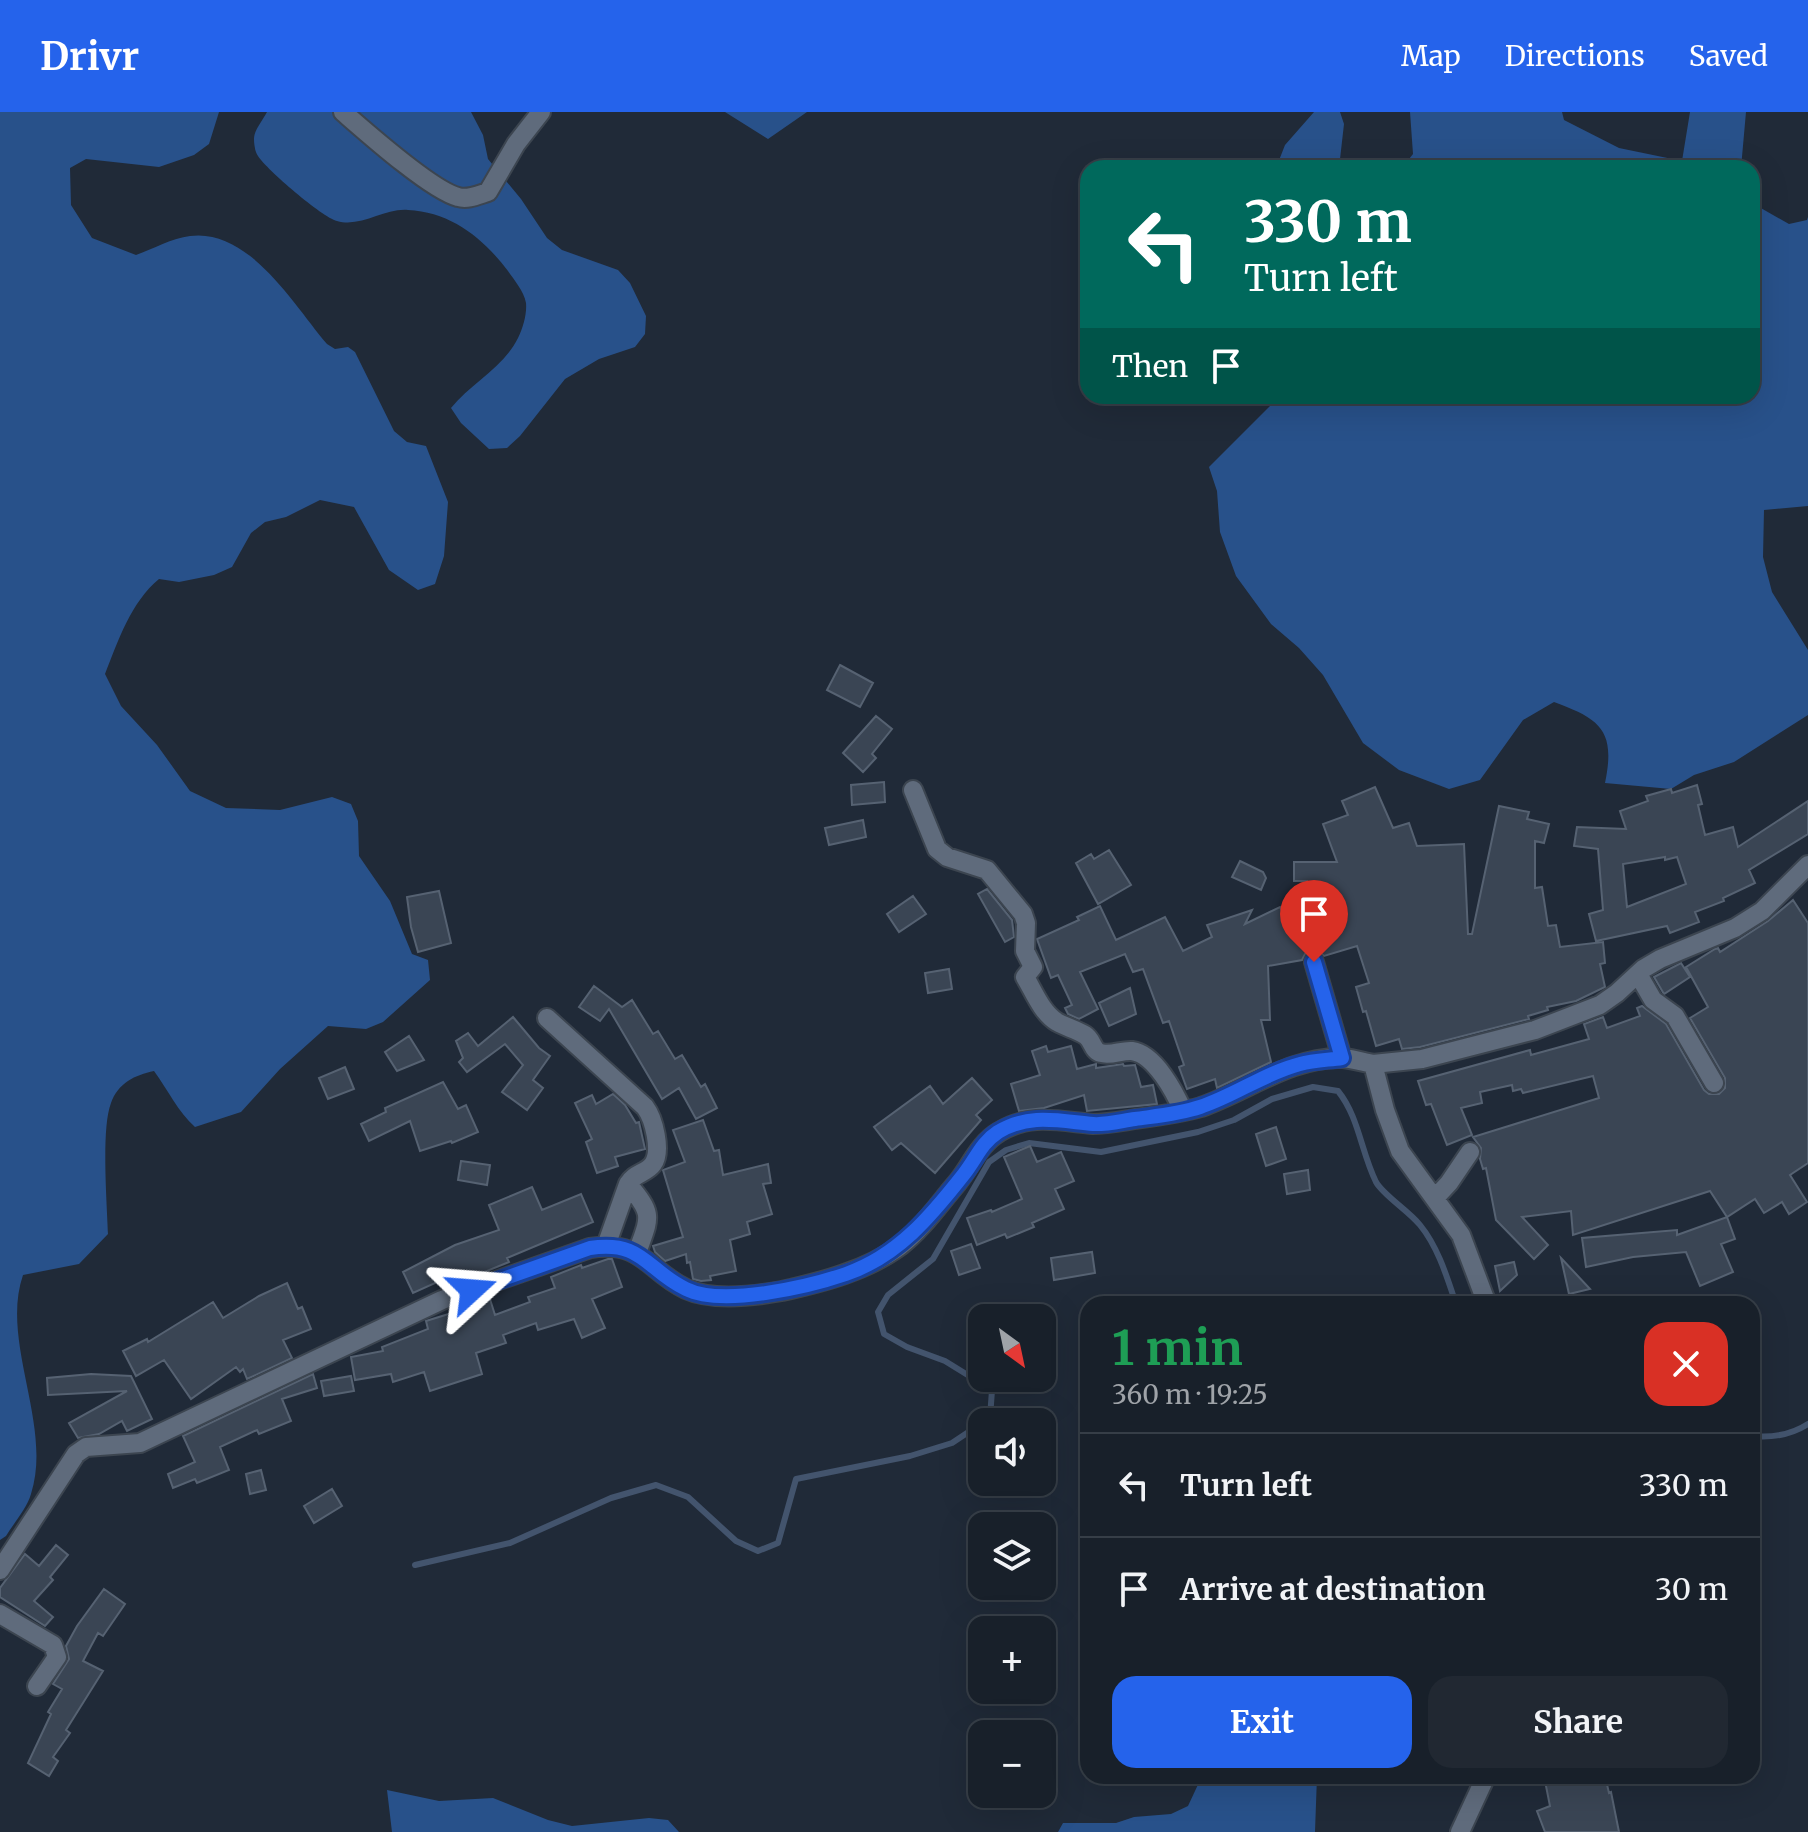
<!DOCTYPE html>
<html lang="en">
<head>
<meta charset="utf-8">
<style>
  body { margin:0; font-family:Merriweather,serif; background:#212832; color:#f1f3f6; height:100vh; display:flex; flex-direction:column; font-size:30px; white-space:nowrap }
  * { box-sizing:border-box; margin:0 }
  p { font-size:26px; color:#9fa3a8 }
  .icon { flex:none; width:44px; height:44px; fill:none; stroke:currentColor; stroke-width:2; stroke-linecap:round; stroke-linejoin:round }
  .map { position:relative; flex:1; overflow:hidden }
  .sheet { position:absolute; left:1080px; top:1184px; width:680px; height:488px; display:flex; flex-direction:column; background:#18202a; border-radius:24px; box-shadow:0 8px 32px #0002,0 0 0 2px #363e47 }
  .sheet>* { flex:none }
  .guide { position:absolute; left:1080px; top:48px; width:680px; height:244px; border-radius:24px; box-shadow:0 8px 32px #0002,0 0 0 2px #363e47; background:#00695c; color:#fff; overflow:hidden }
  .needle { width:52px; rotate:147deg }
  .fabs { position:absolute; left:968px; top:1192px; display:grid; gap:16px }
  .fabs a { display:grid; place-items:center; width:88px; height:88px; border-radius:16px; background:#18202a; box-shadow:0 8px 32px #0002,0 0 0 2px #363e47; font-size:40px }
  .pin { position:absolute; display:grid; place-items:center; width:68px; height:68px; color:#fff; margin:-82px -34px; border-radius:50% 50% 50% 0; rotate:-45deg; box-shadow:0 0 8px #0007 }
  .pin .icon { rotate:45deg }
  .me { position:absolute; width:88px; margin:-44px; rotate:71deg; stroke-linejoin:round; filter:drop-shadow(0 0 6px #0008) }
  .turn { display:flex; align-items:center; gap:28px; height:168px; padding:0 32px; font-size:36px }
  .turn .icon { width:104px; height:104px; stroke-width:2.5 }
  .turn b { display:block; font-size:56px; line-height:68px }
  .then { display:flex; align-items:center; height:76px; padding:0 32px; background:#0003; gap:16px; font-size:30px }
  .round { display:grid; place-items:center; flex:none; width:84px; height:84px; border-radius:24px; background:#212832 }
  .overview { display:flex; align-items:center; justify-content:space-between; height:136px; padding:0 32px }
  h1 { font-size:48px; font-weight:700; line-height:60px; color:#1e9e55 }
  .action { display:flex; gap:16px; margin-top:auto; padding:16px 32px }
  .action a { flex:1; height:92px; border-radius:24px; background:#2563eb; color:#fff; font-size:32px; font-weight:700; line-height:92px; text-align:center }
  .action a+a { background:#212832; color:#f1f3f6 }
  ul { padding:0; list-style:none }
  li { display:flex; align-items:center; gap:24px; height:104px; padding:0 32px; border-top:2px solid #363e47 }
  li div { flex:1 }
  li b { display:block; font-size:30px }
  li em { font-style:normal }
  header { display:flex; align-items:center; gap:48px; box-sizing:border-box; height:112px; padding:0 40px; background:#2563eb; color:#fff }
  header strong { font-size:38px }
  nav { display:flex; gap:44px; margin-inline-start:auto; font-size:28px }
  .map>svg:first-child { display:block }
  .green { fill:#28518a }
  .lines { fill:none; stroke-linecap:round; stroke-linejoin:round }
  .stream { stroke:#43546d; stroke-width:6 }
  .building { fill:#3a4554; stroke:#566272; stroke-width:2; fill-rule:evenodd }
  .street-casing { stroke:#3c4550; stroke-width:22 }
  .street { stroke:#5f6b7c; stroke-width:18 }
  .route-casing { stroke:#184099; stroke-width:20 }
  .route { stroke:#2563eb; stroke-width:14 }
</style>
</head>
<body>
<header>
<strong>Drivr</strong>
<nav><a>Map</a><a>Directions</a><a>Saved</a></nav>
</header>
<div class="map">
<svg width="1808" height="1720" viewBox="0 0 1808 1720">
  <rect width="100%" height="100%" fill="#202a38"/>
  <path class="green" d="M 0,0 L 219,0 L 209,32 L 194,43 L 159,55 L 86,47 L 70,56 L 71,93 L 92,126 L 136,143 C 153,137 172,126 190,124 C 249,116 294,193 327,232 L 335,237 L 348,235 L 355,240 L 394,319 L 407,330 L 426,334 L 448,390 L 444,444 L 435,472 L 418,478 L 389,458 L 354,395 L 320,388 L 286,405 L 265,410 L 251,421 L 232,455 L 214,463 L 179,470 L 159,467 C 131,490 118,529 105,562 L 121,594 L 157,633 L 190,679 L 226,696 L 280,698 L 332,685 L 351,692 L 358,709 L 359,744 L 390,789 L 412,842 L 428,848 L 430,868 L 383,910 L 366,917 L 328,914 L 280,957 L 241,1000 L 195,1015 C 178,1000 168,978 154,959 C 135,963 118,971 111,991 C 101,1017 107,1091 108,1122 L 79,1152 L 23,1163 C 0,1230 53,1313 31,1382 C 27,1396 14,1411 6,1424 L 0,1428 Z
    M 267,0 L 471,0 L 483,23 L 488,47 L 521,87 L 547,126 L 562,138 L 618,158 L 630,171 L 646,204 L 645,222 L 635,235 L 599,247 L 565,267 L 520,324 L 507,336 L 489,337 L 461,311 L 451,296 C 471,271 504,255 518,226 C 523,216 527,202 526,191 C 524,179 514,168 508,159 C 483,126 451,100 408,98 C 384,96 361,116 337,109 C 322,105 267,58 258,44 C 255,40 254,32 254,27 C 254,18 263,8 267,0 Z
    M 725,0 L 807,0 L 768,27 Z
    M 1314,0 L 1340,0 L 1344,12 L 1339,56 L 1276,56 L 1285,33 Z
    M 1410,0 L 1562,0 L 1564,8 L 1619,36 L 1682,49 L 1690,0 L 1746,0 L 1741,56 L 1402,56 L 1413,42 Z
    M 1752,91 L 1789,112 L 1807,108 L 1808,105 L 1808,394 L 1764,398 L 1763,445 L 1772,480 L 1808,538 L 1808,603 L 1734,650 L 1694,663 L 1671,677 L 1605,671 C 1616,618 1600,607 1554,590 L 1523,608 L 1480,668 L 1449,677 L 1399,658 L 1363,631 L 1323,563 L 1299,536 L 1271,512 L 1236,464 L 1220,420 L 1217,379 L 1209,355 L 1280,284 L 1752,284 Z
    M 1202,1664 L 1317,1664 L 1315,1720 L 1058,1720 L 1063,1711 L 1116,1711 L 1134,1705 L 1171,1702 L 1188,1694 Z
    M 387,1678 L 439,1689 L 493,1686 L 548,1708 L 572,1714 L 649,1706 L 668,1708 L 679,1720 L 392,1720 Z"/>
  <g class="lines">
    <path class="stream" d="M 984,1310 L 990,1306 L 992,1278 L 945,1249 L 907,1235 L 884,1222 L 878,1200 L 888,1183 L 933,1147 L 989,1050 L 1006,1038 L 1029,1031 L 1101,1040 L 1198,1020 L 1234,1008 L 1272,987 L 1313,975 L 1338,979 C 1359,1005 1361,1040 1376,1070 C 1383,1083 1409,1099 1420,1113 C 1438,1135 1447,1165 1456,1192
      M 1752,1324 C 1772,1326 1791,1323 1808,1312
      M 415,1453 L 510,1431 L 611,1386 L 656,1373 L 688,1385 L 736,1429 L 758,1439 L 778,1431 L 796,1367 L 910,1344 L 952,1331 L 982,1311"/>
  </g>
  <path class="building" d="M 840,553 L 873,571 L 860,595 L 827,578 Z
    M 876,604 L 892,617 L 872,642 L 876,646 L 863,660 L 843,641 Z
    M 884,670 L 885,690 L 852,693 L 851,673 Z
    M 1697,673 L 1702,692 L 1698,693 L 1705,723 L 1733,715 L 1738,735 L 1808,689 L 1808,722 L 1749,758 L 1755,771 L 1723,786 L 1724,789 L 1695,800 L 1699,810 L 1670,821 L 1667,814 L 1596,829 L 1589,802 L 1603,798 L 1598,737 L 1574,734 L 1577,715 L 1626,717 L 1620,699 L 1648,689 L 1646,684 L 1671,677 L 1672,681 ZM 1665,745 L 1665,748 L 1677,745 L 1686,772 L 1627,795 L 1623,752 Z
    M 1375,675 L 1393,716 L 1409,711 L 1417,734 L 1464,732 L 1468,822 L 1472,822 L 1499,694 L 1529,700 L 1527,707 L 1549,712 L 1544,731 L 1535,729 L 1535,776 L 1542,775 L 1548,814 L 1556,813 L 1560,835 L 1603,830 L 1605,851 L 1600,852 L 1605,875 L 1576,889 L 1547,895 L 1548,898 L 1528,904 L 1529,907 L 1420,935 L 1402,937 L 1399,927 L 1376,934 L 1366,899 L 1363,900 L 1356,875 L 1369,871 L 1357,834 L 1324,844 L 1318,839 L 1311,838 L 1305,842 L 1302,848 L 1268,854 L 1270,908 L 1261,908 L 1271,950 L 1217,976 L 1215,967 L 1187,977 L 1179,955 L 1184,953 L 1169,909 L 1163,911 L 1143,857 L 1133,860 L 1125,842 L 1080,860 L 1098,897 L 1079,907 L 1068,902 L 1065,896 L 1072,893 L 1058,863 L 1051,866 L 1037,827 L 1079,808 L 1077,805 L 1100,794 L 1116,828 L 1165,805 L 1183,839 L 1212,825 L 1207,813 L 1252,798 L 1245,812 L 1280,795 L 1294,823 L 1325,819 L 1321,807 L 1324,807 L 1307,769 L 1294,769 L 1294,750 L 1337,750 L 1323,712 L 1348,703 L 1342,689 Z
    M 863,708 L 866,725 L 829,733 L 825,716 Z
    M 1109,738 L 1131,773 L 1098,792 L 1076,751 L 1091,742 L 1094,747 Z
    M 1240,749 L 1263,760 L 1266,766 L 1261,778 L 1232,765 Z
    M 987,777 L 1012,808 L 1014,825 L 1005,830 L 978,782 Z
    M 439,779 L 451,831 L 418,840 L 411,815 L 407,785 Z
    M 913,784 L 926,802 L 899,820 L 887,802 Z
    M 1793,788 L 1808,811 L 1808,1051 L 1790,1063 L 1807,1090 L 1789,1102 L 1782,1090 L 1764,1101 L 1755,1087 L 1727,1105 L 1710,1079 L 1573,1123 L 1571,1099 L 1522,1105 L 1548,1133 L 1534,1147 L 1496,1108 L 1486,1056 L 1483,1057 L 1480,1047 L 1481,1036 L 1473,1025 L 1599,986 L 1593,964 L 1523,981 L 1521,977 L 1513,979 L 1512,973 L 1480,980 L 1482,991 L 1461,996 L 1472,1023 L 1447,1033 L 1431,992 L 1426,993 L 1418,969 L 1530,938 L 1531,943 L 1589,927 L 1584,912 L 1603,905 L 1607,916 L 1640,904 L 1637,896 L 1642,894 L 1666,912 L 1704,978 L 1709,982 L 1719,982 L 1725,976 L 1725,966 L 1690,906 L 1708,895 L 1686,855 L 1715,837 L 1718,836 L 1720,840 L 1768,809 Z
    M 1681,851 L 1690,865 L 1664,882 L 1654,865 Z
    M 949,857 L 952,877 L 928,881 L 925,861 Z
    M 594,874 L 622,895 L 632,888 L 653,922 L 658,919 L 675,947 L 682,943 L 701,975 L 705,972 L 717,996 L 696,1007 L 679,976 L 662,987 L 609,897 L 600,909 L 579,895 Z
    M 1130,876 L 1136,902 L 1109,914 L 1099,891 Z
    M 513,905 L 539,936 L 550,944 L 533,968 L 543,976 L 527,998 L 502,980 L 523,953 L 505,932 L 467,960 L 459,950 L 463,946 L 456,929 L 468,921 L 478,934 Z
    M 409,924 L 424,948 L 397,959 L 385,940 Z
    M 1046,934 L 1048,940 L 1071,934 L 1077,957 L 1096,952 L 1096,956 L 1123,952 L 1124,954 L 1135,953 L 1141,975 L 1153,973 L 1157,992 L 1087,999 L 1084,983 L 1044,996 L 1019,999 L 1011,972 L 1040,963 L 1032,939 Z
    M 345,955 L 354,977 L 328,987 L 319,966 Z
    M 972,966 L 992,988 L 976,1003 L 981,1008 L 935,1061 L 901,1031 L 892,1038 L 874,1015 L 930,974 L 943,992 Z
    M 443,970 L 458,997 L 466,993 L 478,1020 L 452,1031 L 451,1029 L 420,1039 L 410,1009 L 369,1029 L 361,1012 L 386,1000 L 385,996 Z
    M 613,982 L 625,993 L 636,1011 L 639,1010 L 645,1037 L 615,1045 L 618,1054 L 597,1061 L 586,1030 L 592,1027 L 575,991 L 592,983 L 596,992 Z
    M 703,1008 L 714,1039 L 719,1038 L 723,1063 L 768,1052 L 771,1071 L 763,1072 L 772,1102 L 747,1110 L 750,1122 L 730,1128 L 736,1159 L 710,1164 L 711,1168 L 701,1169 L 693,1167 L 690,1150 L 687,1151 L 686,1142 L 665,1149 L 655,1140 L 653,1134 L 683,1125 L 663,1058 L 685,1050 L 673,1018 Z
    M 1276,1015 L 1286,1047 L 1266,1054 L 1256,1022 Z
    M 1030,1034 L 1037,1050 L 1061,1040 L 1074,1069 L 1055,1077 L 1064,1097 L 1032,1111 L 1034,1115 L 1007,1126 L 1005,1122 L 977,1133 L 967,1106 L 991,1098 L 992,1100 L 1022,1087 L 1004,1045 Z
    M 461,1049 L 490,1053 L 487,1073 L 458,1068 Z
    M 1308,1058 L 1310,1078 L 1287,1082 L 1284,1062 Z
    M 532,1075 L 542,1098 L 581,1082 L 593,1110 L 507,1146 L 509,1150 L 482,1161 L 448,1171 L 446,1166 L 413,1181 L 403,1160 L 455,1133 L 499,1118 L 489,1093 Z
    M 1727,1105 L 1735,1127 L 1721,1132 L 1733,1160 L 1700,1174 L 1686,1140 L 1633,1145 L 1586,1155 L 1582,1126 L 1677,1118 L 1677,1123 Z
    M 971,1132 L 980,1156 L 959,1163 L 951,1139 Z
    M 1092,1140 L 1095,1161 L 1054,1168 L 1051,1146 Z
    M 1561,1146 L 1590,1177 L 1569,1182 Z
    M 608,1147 L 612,1147 L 622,1175 L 592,1187 L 605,1216 L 582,1226 L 574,1207 L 538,1218 L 536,1211 L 503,1223 L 506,1231 L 476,1241 L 482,1262 L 430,1279 L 424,1260 L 393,1270 L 391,1262 L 355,1268 L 351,1245 L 383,1239 L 382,1235 L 428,1217 L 426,1209 L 468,1196 L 467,1192 L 489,1184 L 495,1203 L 530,1190 L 528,1185 L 555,1176 L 551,1165 L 581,1153 L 582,1156 Z
    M 1514,1150 L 1517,1163 L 1500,1179 L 1495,1154 Z
    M 287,1171 L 298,1197 L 302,1195 L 311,1217 L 283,1228 L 292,1246 L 247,1267 L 243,1257 L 240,1260 L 236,1255 L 191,1287 L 164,1248 L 136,1264 L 123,1239 L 147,1227 L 148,1230 L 213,1190 L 223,1206 L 259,1184 Z
    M 91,1262 L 131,1264 L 152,1307 L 127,1319 L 122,1309 L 99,1322 L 78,1326 L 69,1311 L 127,1279 L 48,1283 L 47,1266 Z
    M 313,1262 L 317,1276 L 282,1287 L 291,1309 L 259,1322 L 257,1318 L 220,1335 L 229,1358 L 197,1371 L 195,1367 L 173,1376 L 168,1362 L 195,1350 L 183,1324 Z
    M 351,1264 L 354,1279 L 324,1284 L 321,1269 Z
    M 261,1358 L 266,1378 L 250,1382 L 246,1362 Z
    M 332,1377 L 342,1394 L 314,1411 L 304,1394 Z
    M 56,1433 L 68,1443 L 50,1465 L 53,1468 L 34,1489 L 53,1505 L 45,1514 L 0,1485 L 0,1476 L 25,1442 L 39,1454 Z
    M 104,1477 L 125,1492 L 103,1524 L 98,1521 L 83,1549 L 103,1559 L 66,1618 L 70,1621 L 53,1645 L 58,1649 L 49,1664 L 28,1651 L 51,1602 L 48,1600 L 62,1577 L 53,1572 L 69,1547 L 66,1534 L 77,1514 Z
    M 1544,1664 L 1605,1664 L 1609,1681 L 1611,1680 L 1619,1720 L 1545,1720 L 1537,1699 L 1550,1694 Z"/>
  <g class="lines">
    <g class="street-casing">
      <path id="street" d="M 343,0 C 366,20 431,78 458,85 C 468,88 478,83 488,80 L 516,32 L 541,0
        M 913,678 L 937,737 L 947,745 L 987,758 L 1023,802 L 1026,811 L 1025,839 L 1033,855 L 1025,865 C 1034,880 1042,901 1057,910 C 1066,915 1077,918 1085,923 C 1093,928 1092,939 1101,941 C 1111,944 1122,938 1132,939 C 1155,942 1175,981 1183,999
        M 1314,850 L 1342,946
        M 1638,862 L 1653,888 L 1675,904 L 1714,971
        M 547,906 L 645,995 C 654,1007 662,1039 653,1052 C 647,1061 634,1061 628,1072 C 654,1103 650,1104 637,1141
        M 1373,952 L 1422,947 L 1535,918 L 1600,893 L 1617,881 L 1643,857 L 1660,847 L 1735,816 L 1762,799 L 1808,753
        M 1436,1085 L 1449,1071 L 1470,1040
        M 606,1134 L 628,1072
        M 0,1458 L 76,1342 L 86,1335 L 140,1331 L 442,1188 L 590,1136 C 644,1128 646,1158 686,1177 C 712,1189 754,1184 782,1179 C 822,1170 866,1159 900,1134 C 922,1117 939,1092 957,1071 C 971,1054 979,1032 999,1020 C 1029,1001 1059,1009 1093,1012 C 1106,1012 1122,1009 1135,1007 C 1157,1004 1180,1001 1201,995 C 1247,979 1292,944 1343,946 C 1353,947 1363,950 1373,952 L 1385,998 L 1400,1039 L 1461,1123 L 1487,1192
        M 0,1502 L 53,1533 L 57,1545 L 37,1574
        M 1460,1720 L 1486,1664"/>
    </g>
    <use href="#street" class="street"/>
  </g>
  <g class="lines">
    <g class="route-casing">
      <path id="route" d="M 472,1178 L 590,1136 C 643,1128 646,1158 686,1177 C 722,1195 808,1175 846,1162 C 898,1144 931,1104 964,1062 C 976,1047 981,1031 998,1020 C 1029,1001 1059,1009 1093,1012 C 1106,1013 1121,1009 1135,1007 C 1156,1004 1179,1002 1200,995 C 1234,984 1265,961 1300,952 C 1314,948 1329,948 1342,946 L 1314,850"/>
    </g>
    <use href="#route" class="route"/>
  </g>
</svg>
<div class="fabs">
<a><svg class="needle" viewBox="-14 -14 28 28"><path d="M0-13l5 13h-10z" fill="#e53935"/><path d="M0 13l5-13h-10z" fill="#9fa3a8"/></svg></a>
<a><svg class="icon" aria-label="sound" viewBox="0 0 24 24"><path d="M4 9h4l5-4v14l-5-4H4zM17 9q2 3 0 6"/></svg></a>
<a><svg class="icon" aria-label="layers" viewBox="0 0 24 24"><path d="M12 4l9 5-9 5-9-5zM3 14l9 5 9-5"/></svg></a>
<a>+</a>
<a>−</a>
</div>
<div class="pin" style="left:1314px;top:850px;background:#d93025"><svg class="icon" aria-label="arrive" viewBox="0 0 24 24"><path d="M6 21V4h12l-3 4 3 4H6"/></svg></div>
<svg class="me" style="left:472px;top:1178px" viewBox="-20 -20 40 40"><path d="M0-17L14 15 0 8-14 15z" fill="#2563eb" stroke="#fff" stroke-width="4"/></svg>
<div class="guide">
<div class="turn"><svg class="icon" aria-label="left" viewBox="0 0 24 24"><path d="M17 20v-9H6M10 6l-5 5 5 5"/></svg><div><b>330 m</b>Turn left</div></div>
<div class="then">Then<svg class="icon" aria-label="arrive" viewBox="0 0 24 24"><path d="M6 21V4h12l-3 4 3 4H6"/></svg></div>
</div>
<section class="sheet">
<div class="overview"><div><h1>1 min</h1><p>360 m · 19:25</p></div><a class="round" style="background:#d93025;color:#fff"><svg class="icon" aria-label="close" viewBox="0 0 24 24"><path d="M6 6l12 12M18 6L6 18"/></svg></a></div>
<ul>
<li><svg class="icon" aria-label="left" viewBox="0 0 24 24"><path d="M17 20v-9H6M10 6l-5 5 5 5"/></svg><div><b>Turn left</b></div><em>330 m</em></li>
<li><svg class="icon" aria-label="arrive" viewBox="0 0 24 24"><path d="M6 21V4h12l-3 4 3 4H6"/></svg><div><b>Arrive at destination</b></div><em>30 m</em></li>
</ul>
<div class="action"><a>Exit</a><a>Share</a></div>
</section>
</div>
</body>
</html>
